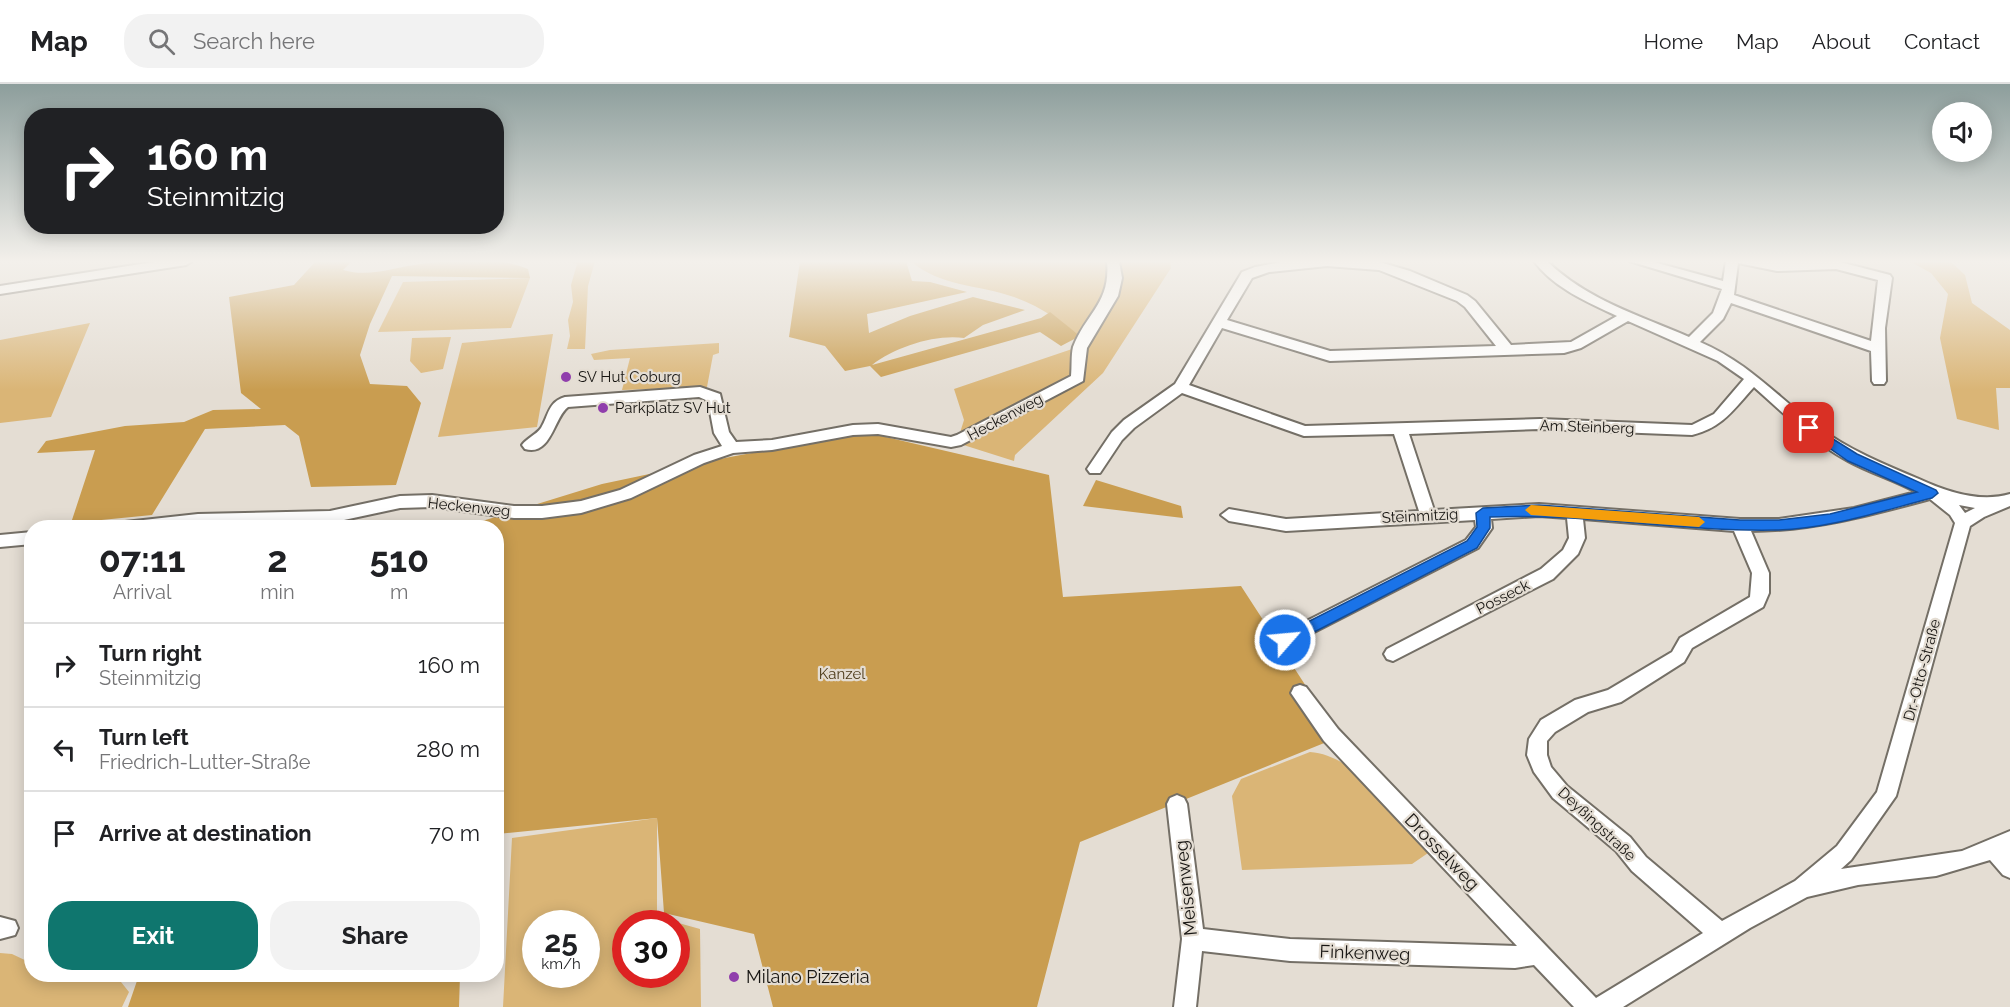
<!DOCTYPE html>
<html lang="en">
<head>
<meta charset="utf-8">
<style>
  body { margin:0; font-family:Raleway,sans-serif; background:#f2f2f2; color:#202124; height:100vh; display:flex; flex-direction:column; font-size:22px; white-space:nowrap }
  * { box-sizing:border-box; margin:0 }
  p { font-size:20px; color:#757577 }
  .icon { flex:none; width:33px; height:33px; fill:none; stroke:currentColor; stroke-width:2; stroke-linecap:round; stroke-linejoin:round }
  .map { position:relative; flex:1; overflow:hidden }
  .details { position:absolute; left:24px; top:436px; width:480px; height:462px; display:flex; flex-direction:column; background:#fff; border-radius:24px; box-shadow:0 3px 15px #0003 }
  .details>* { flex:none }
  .hud { position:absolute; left:24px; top:24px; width:480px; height:126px; border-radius:24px; box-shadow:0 3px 15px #0003; background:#202124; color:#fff; overflow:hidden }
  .fabs { position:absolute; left:1932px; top:18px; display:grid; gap:12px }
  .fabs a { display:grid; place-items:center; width:60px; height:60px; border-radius:50%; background:#fff; box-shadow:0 3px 15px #0003; font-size:30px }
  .speed { position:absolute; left:522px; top:826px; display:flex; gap:12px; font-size:30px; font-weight:700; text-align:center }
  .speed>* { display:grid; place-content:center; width:78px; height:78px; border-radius:50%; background:#fff; box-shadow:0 3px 15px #0003; line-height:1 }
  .speed small { font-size:15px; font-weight:400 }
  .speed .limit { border:9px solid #d22; background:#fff; color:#111 }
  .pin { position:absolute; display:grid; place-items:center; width:51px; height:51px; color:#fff; margin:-26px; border-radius:12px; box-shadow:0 3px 9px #0006 }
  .me { position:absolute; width:66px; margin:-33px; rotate:63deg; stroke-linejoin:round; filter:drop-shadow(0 0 4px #0008) }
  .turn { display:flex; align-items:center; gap:21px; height:126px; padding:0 24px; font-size:27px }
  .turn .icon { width:78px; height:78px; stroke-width:2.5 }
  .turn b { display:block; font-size:42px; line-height:51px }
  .eta { display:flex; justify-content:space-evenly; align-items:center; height:102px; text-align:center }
  .eta b { font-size:36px; font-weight:700; line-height:42px }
  .action { display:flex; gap:12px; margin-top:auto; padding:12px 24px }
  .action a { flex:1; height:69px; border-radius:24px; background:#0f766e; color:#fff; font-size:24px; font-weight:700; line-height:69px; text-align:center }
  .action a+a { background:#f2f2f2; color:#202124 }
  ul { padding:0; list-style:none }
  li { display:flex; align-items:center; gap:18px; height:84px; padding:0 24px; border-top:2px solid #e0e0e0 }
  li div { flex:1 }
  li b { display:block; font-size:22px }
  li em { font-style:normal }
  header { display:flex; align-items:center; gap:36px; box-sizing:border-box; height:84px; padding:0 30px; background:#fff; border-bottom:2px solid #e0e0e0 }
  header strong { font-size:28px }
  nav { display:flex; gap:33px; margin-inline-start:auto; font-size:21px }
  .search { width:420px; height:54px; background:#f2f2f2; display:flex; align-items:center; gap:15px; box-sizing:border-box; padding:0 21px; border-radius:24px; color:#757577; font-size:22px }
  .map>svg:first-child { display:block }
  .green { fill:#dab576; fill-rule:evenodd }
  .forest { fill:#c99d50 }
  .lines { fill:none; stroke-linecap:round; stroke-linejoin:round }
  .minor-casing { stroke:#746f66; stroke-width:4 }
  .minor { fill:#fff; fill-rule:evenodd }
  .route { fill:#1a73e8; stroke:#114b97; stroke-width:1.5 }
  .slow { fill:#f59e0b }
  .poi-dot { fill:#903eac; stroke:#e4ddd3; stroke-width:2 }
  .labels { text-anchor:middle; stroke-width:4.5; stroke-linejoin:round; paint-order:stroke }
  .poi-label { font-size:15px; fill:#171512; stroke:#e4ddd3; text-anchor:start }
  .street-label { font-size:15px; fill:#171512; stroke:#e4ddd3 }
  .park-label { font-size:15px; fill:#4c3a18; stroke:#e4ddd3 }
  .near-street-label { font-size:18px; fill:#171512; stroke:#e4ddd3 }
  .near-poi-label { font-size:18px; fill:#171512; stroke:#e4ddd3; text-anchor:start }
</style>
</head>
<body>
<header>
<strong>Map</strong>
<div class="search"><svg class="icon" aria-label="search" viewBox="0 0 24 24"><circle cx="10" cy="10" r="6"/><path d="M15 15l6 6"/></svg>Search here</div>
<nav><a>Home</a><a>Map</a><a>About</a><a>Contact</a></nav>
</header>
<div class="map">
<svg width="2010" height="923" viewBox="0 0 2010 923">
  <rect width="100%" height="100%" fill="#e4ddd3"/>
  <path class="green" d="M 563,177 L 595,177 L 588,202 L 585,265 L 567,265 L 570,252 L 568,236 L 573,218 L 571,201 L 577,180 Z
    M 911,177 L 1170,177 L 1171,184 L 1103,289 L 1015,371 L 1014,377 L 954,358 L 1072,298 L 1085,256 C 1062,238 1042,223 1014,213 C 980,201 938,202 911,177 Z
    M 1909,177 L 1950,177 L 1965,191 L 1972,219 L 2010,246 L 2010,304 L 1996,304 L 1999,346 L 1957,335 L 1940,254 L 1948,210 L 1931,189 Z
    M 530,194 L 511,244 L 378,248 L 403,198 Z
    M 90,239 L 51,333 L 0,339 L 0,256 Z
    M 553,250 L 537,343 L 438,353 L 462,259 Z
    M 451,253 L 443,285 L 421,289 L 410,277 L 412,254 Z
    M 719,259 L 719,269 L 713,271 L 707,303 L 622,306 L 630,274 L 594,276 L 591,270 L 610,266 Z
    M 1078,263 L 1071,294 L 959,352 L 964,336 L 954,305 Z
    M 1310,668 C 1357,671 1401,734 1431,767 L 1412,780 L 1242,786 L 1232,712 L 1241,695 Z
    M 657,734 L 657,833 L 700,845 L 701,923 L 503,923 L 512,754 ZM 536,840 L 586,840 L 586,891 L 536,891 ZM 626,840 L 676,840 L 676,891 L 626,891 Z
    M 0,869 L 12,870 L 31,879 L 32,891 L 121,898 L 129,908 L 122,923 L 0,923 Z"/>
  <path class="forest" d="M 316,177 L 352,177 L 343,186 C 370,194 394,183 421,180 C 454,176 498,172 528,185 L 530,194 L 392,192 L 370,240 L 360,271 L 370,300 L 407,302 L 421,319 L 396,401 L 311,403 L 299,352 L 285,341 L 205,345 L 152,431 L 71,439 L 95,366 L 37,369 L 46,357 L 125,342 L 184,338 L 213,326 L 261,325 L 241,309 L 229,213 L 294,201 Z
    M 800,177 L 906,177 L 912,197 L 930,198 L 967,208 L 867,230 L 869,249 L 910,232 L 973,213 L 1025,226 L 983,241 L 964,254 C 935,250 895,263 872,281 L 1041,234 L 1050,228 L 1080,252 L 1061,262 L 1040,248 L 881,293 L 870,282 L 845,287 L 825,262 L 789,253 Z
    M 873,350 L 1049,391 L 1063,513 L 1241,502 L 1339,653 L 1080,758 L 1037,923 L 773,923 L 754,850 L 664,829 L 657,734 L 497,750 L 496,444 L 478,444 L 479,438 L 602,400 L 730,373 L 843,352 Z
    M 1096,396 L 1181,422 L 1183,434 L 1083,422 Z
    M 139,891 L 460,891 L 459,923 L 128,923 Z"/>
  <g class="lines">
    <g class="minor-casing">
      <path id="minor" d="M 160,177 L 192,177 L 186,181 L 0,210 L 0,202 Z
        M 1107,177 L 1119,177 L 1122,194 L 1118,212 L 1087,264 L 1083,297 L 961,361 L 951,363 L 878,350 L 853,351 L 772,366 L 733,369 L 704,379 L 631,414 L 581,429 L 542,434 L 514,434 L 432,423 L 400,424 L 330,439 L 117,444 L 125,438 L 198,430 L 330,427 L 400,412 L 432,411 L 514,422 L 542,422 L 581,417 L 620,406 L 694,371 L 722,362 L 714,349 L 708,317 L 699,313 L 568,323 C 554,333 551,373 525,365 L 522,361 C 527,354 536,351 541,344 C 549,331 548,318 565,313 L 700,303 L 720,310 L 729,348 L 736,358 L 772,356 L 853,341 L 878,340 L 951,353 L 957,351 L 1071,292 C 1072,283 1071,271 1073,263 C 1086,229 1111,219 1107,177 Z
        M 1287,177 L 1376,177 L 1410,187 L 1467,211 L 1475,217 L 1511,261 L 1571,258 L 1617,232 C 1587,218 1554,204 1534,177 L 1547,177 C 1585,215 1641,232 1689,253 L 1713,229 L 1722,205 L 1629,177 L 1650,177 L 1723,197 L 1726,177 L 1836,177 L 1890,191 L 1892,194 L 1885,244 L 1886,297 L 1884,300 L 1874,300 L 1872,297 L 1871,267 L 1731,219 L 1723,235 L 1700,258 C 1749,279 1776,312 1818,343 C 1849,366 1883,380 1919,395 C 1947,408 1980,419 2010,410 L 2010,422 L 1984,433 L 1970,442 L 1896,712 L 1851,776 L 1841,785 L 1962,767 L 2010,747 L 2010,794 L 2003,791 L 1990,776 L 1936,792 L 1858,801 L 1807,813 L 1750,844 L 1623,923 L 1574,923 L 1534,881 L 1515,884 L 1290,877 L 1202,867 L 1196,923 L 1174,923 L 1182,855 L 1167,720 L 1170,714 L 1177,711 L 1184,714 L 1187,720 L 1203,845 L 1290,855 L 1517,862 L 1324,657 L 1291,609 L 1294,603 L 1300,601 L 1306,603 L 1338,645 L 1596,914 L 1703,849 L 1632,787 L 1616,767 L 1553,714 L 1534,688 L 1527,671 L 1529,655 L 1541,636 L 1575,616 L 1608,606 L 1672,568 L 1680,554 L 1750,513 L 1752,489 L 1734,447 L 1583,435 L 1585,454 L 1578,470 L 1553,495 L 1393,577 L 1387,575 L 1384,570 L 1387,565 L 1541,485 L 1563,466 L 1569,454 L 1567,434 L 1539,432 L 1491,435 L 1492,444 L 1478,464 L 1285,563 L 1279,561 L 1276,556 L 1279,551 L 1466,456 L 1476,443 L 1475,436 L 1286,447 L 1229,437 L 1221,431 L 1229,425 L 1286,435 L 1419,427 L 1394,350 L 1304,352 L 1182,309 L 1134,344 L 1122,356 L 1100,389 L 1090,389 L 1087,385 L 1112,348 L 1124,336 L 1175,300 L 1242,188 L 1255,183 ZM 1738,179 L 1777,187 L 1836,185 L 1878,196 L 1871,257 L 1734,211 ZM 1327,182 L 1379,186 L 1457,217 L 1465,223 L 1496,262 L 1330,267 L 1227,236 L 1252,194 L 1269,188 ZM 1628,237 L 1718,277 L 1744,295 L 1714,330 L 1692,341 L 1540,335 L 1305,342 L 1189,301 L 1222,244 L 1330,277 L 1564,269 L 1581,264 ZM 1754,303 C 1784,330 1812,357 1848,377 C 1870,389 1894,396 1916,408 L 1854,424 L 1779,435 L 1740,435 L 1539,420 L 1434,426 L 1409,350 L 1540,345 L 1692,351 C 1722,344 1734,325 1754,303 ZM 1930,415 L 1950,431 L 1955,439 L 1877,708 L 1837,762 L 1795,797 L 1722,837 L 1646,773 L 1630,753 L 1567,702 L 1551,683 L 1547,671 L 1547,657 L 1555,648 L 1588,628 L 1621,618 L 1684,578 L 1692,564 L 1763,523 L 1769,509 L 1769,489 L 1751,447 C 1813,447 1871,431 1930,415 ZM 1959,421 L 1975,424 L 1965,429 Z
        M 32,448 L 32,460 L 0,463 L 0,451 Z
        M 0,833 L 15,837 L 18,844 L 15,851 L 0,855 Z"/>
    </g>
    <use href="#minor" class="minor"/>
  </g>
  <linearGradient id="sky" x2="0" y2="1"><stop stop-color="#8d9e9c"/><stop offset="0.58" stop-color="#f3f0eb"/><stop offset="1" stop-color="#f3f0eb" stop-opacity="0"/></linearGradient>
  <rect width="2010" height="306" fill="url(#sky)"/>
  <path class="route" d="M 1809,340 L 1857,370 L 1936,406 L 1938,409 L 1932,414 C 1881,427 1829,445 1776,446 C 1680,448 1586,429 1490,433 L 1490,444 L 1477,464 L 1291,560 L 1285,562 L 1278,556 L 1280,552 L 1467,457 L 1477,443 L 1476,429 L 1483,424 L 1539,421 L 1740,436 L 1779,436 L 1830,430 L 1917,408 L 1848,377 L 1805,347 L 1803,344 Z"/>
  <path class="slow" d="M 1531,421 L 1699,433 L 1705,438 L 1699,443 L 1531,431 L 1525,426 Z"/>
  <g class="poi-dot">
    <circle cx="566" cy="293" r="6"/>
    <circle cx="603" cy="324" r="6"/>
    <circle cx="734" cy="893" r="6"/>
  </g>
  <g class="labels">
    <g class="poi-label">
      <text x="578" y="298">SV Hut Coburg</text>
      <text x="615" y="329">Parkplatz SV Hut</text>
    </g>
    <g class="street-label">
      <text transform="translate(1005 333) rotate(-28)" y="5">Heckenweg</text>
      <text transform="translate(1587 343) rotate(2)" y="5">Am Steinberg</text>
      <text transform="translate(469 423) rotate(6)" y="5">Heckenweg</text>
      <text transform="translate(1420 432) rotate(-3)" y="5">Steinmitzig</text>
      <text transform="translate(1503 513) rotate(-27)" y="5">Posseck</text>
      <text transform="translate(1922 586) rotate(-75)" y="5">Dr.-Otto-Straße</text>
      <text transform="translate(1597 740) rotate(43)" y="5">Deyßingstraße</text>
    </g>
    <g class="park-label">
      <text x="842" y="595">Kanzel</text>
    </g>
    <g class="near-street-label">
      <text transform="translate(1442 768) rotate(46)" y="6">Drosselweg</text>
      <text transform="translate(1186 804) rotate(-96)" y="6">Meisenweg</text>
      <text transform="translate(1365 869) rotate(2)" y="6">Finkenweg</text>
    </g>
    <g class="near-poi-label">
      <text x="746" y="899">Milano Pizzeria</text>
    </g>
  </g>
</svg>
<div class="fabs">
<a><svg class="icon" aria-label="sound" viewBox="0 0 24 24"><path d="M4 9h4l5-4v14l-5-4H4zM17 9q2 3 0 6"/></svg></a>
</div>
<div class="speed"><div>25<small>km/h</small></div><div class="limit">30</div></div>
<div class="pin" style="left:1809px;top:344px;background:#d93025"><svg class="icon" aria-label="arrive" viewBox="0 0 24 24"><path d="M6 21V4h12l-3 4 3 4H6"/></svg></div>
<svg class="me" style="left:1285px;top:556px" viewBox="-20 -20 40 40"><circle r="17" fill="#1a73e8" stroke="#fff" stroke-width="3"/><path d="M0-11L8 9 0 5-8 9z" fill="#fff"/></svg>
<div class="hud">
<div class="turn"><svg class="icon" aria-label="right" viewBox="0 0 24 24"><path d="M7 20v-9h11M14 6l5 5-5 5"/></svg><div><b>160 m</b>Steinmitzig</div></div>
</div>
<section class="details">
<div class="eta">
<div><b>07:11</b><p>Arrival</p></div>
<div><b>2</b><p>min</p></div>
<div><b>510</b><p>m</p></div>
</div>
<ul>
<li><svg class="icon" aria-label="right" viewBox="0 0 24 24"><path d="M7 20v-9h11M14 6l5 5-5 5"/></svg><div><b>Turn right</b><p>Steinmitzig</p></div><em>160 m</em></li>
<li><svg class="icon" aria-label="left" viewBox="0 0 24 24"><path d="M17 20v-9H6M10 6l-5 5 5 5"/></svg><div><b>Turn left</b><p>Friedrich-Lutter-Straße</p></div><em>280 m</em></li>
<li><svg class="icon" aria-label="arrive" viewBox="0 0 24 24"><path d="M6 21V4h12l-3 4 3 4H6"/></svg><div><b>Arrive at destination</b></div><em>70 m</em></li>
</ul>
<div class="action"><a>Exit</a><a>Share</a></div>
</section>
</div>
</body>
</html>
